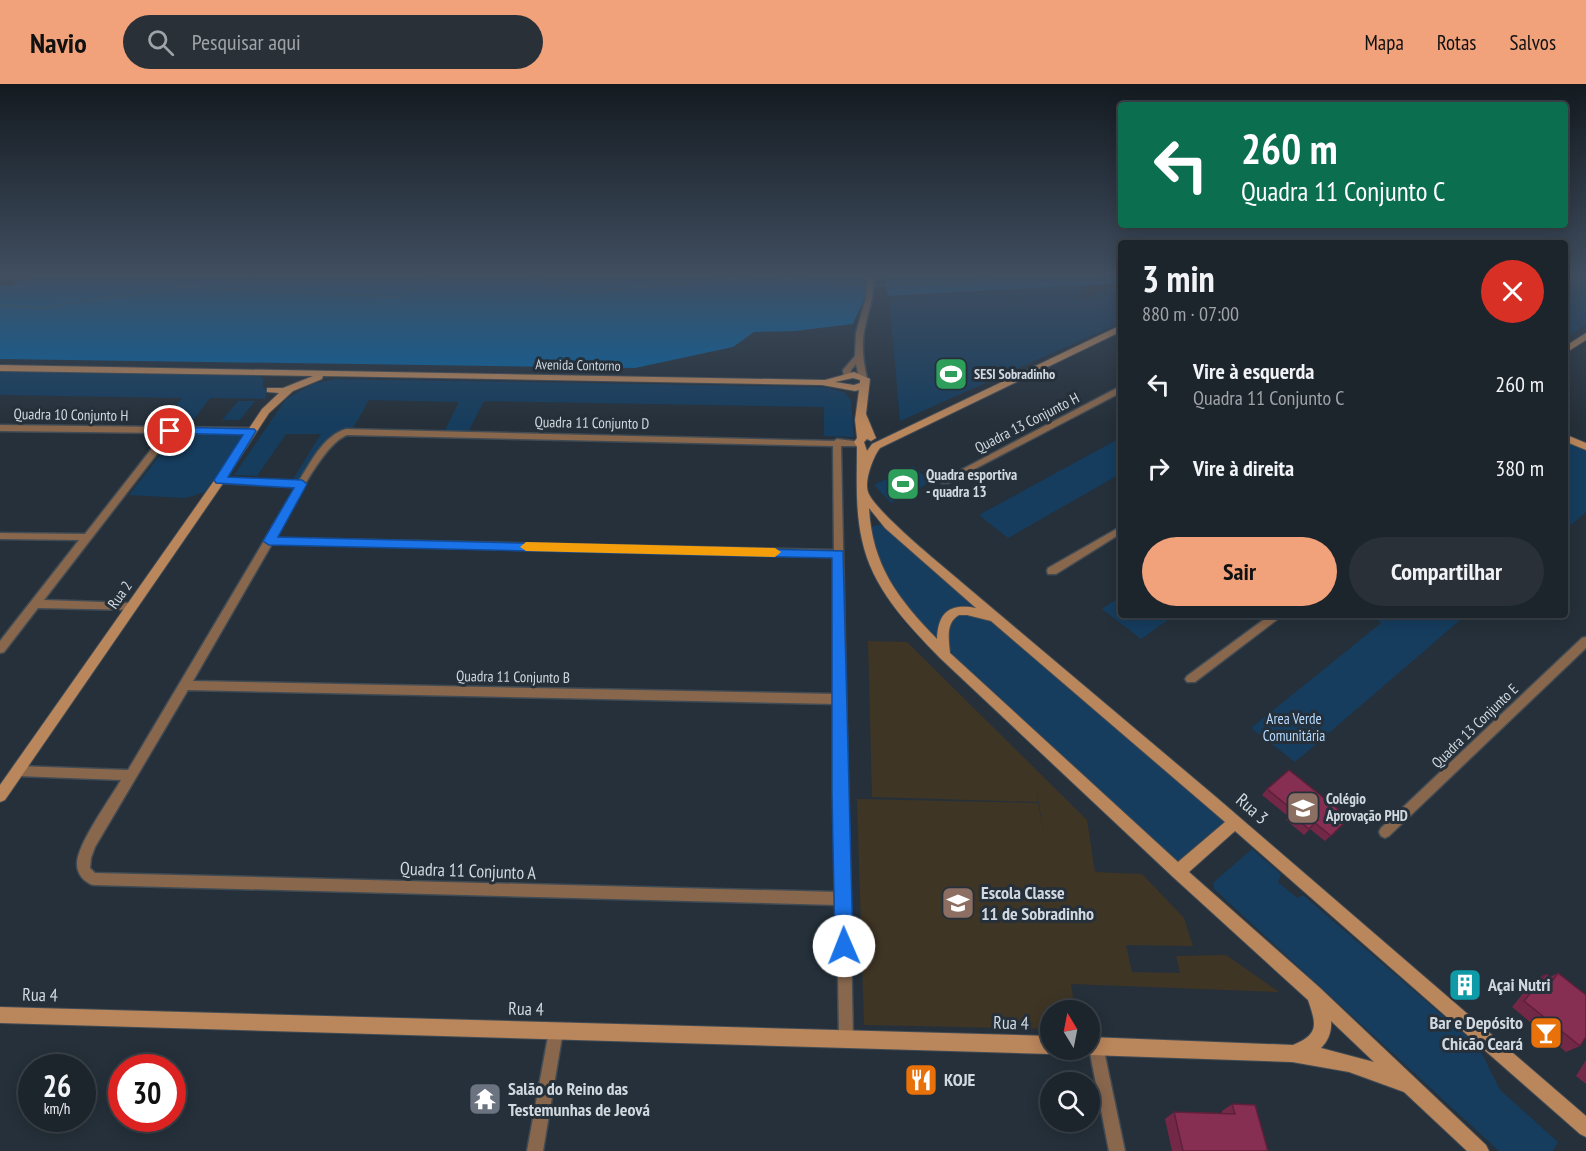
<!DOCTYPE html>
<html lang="pt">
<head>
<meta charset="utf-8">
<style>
  body { margin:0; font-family:"PT Sans Narrow",sans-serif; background:#293038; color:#f1f3f6; height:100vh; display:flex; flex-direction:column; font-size:22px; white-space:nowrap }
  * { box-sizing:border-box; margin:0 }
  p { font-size:20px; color:#a0a4a9 }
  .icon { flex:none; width:33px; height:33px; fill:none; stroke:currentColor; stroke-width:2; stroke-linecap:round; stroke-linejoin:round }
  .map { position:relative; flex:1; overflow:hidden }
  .side { position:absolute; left:1118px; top:156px; width:450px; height:378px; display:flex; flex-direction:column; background:#1c242c; border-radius:6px; box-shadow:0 3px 15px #0003,0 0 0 2px #3a4148 }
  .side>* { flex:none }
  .banner { position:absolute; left:1118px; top:18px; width:450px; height:126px; border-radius:6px; box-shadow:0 3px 15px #0003,0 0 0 2px #3a4148; background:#0b6e4f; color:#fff; overflow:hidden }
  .needle { width:39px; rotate:350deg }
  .buttons { position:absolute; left:1040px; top:916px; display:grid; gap:12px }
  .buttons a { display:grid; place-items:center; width:60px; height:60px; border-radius:50%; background:#1c242c; box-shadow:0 3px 15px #0003,0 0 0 2px #3a4148; font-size:30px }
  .speed { position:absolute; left:18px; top:970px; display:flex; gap:12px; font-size:30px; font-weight:700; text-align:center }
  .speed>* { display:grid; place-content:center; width:78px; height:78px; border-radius:50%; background:#1c242c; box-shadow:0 3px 15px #0003,0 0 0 2px #3a4148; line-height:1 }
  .speed small { font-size:15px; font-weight:400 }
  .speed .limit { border:9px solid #d22; background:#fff; color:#111 }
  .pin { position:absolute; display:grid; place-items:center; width:51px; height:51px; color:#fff; margin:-26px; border:3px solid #fff; border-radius:50%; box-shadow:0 2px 6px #0007 }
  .me { position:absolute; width:66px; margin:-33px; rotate:359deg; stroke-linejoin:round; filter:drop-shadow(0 0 4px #0008) }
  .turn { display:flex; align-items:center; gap:21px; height:126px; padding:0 24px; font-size:27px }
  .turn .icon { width:78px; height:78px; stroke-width:2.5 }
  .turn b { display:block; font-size:42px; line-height:51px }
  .round { display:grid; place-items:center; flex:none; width:63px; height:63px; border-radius:32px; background:#293038 }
  .summary { display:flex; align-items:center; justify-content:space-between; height:102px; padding:0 24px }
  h1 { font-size:36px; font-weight:600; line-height:45px }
  .action { display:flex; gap:12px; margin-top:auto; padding:12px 24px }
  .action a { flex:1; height:69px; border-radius:36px; background:#f1a27b; color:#111; font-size:24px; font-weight:600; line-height:69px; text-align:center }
  .action a+a { background:#293038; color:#f1f3f6 }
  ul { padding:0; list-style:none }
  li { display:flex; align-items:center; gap:18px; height:84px; padding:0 24px }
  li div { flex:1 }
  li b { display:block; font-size:22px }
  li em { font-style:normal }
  header { display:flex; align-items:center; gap:36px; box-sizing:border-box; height:84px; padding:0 30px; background:#f1a27b; color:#111 }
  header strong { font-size:28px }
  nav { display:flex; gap:33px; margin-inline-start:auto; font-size:21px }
  .search { width:420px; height:54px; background:#293038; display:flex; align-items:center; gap:15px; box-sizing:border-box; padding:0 21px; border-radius:33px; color:#a0a4a9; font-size:22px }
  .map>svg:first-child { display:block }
  .education { fill:#3f3525 }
  .green { fill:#163d5e }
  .forest { fill:#0664a4 }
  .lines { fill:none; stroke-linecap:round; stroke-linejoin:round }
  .stream { stroke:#24627d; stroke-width:2 }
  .street-casing { stroke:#414b54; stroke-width:3 }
  .secondary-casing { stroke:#414b54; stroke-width:2 }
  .street { fill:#88674d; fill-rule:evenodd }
  .secondary { fill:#ba865b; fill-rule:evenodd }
  .wall { fill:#742847 }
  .building { fill:#872e53; stroke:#5e203a; stroke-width:1.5 }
  .route { fill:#1a73e8; stroke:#114b97; stroke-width:1.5 }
  .slow { fill:#f59e0b }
  .labels { text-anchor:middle; stroke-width:6; stroke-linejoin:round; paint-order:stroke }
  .far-street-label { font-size:14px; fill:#d1d8df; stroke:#25303a }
  .far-poi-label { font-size:14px; font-weight:bold; fill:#d1d8df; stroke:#25303a; text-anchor:start }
  .street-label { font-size:15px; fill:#d1d8df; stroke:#25303a }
  .poi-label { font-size:15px; font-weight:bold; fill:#d1d8df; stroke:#25303a; text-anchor:start }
  .park-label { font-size:15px; fill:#b6dbff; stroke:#25303a }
  .near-street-label { font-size:18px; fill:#d1d8df; stroke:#25303a }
  .near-poi-label { font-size:18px; font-weight:bold; fill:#d1d8df; stroke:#25303a; text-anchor:start }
</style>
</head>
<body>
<header>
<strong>Navio</strong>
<div class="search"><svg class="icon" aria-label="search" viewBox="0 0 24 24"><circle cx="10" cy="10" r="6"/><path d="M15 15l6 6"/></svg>Pesquisar aqui</div>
<nav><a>Mapa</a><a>Rotas</a><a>Salvos</a></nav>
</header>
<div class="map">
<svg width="1586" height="1067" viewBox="0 0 1586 1067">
  <rect width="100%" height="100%" fill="#25303a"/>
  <path class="education" d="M 868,557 L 907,558 L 1087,736 L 1095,788 L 1142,790 L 1184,834 L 1193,862 L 1126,861 L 1132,888 L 1180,889 L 1176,872 L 1226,871 L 1279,908 L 1071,900 L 1075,927 L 1050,927 L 1050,945 L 864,941 L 857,715 L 1038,719 L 1044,751 L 1036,702 L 1038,718 L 872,713 Z"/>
  <path class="green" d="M 1565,192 L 1586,192 L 1586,240 L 1565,255 Z
    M 1120,197 L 1120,239 L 900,337 L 889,214 L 1085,201 L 1084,217 Z
    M 0,287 L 250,289 L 263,294 L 263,303 L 267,306 L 265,315 L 210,314 L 190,340 L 162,339 L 182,314 L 0,311 Z
    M 335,295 L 824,303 L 844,308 L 851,316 L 854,353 L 824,352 L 824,323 L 484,317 L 467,350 L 443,350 L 459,318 L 369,316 L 352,346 L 339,349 L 302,400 L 290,400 L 321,350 L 286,350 L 257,392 L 234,391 L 286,315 L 312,300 Z
    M 238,317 L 255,317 L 240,336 L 222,336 Z
    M 177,349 L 244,349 L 205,408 L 186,414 L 129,411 Z
    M 1564,353 L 1586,363 L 1586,428 L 1565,446 Z
    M 1120,354 L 1120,390 L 1008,454 L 979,431 Z
    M 913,382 L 931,398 L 891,419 L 874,401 Z
    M 878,441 L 889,441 L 1235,738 L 1178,788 L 944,571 L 879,490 L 870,443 Z
    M 1120,513 L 1120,531 L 1175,531 L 1141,555 L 1102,525 Z
    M 1370,531 L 1466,531 L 1295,678 L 1251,644 L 1381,539 Z
    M 1252,765 L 1281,790 L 1278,798 L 1297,814 L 1303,811 L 1478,962 L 1500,1006 L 1558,1058 L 1553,1067 L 1499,1067 L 1214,805 L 1214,798 Z"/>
  <path class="forest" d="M 31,192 L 865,192 L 866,211 L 853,240 L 795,247 L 754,248 L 733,263 L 635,284 L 0,275 L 0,202 L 10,202 Z
    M 883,192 L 1120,192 L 1120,195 L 1111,200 L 888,212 Z"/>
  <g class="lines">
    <path class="stream" d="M 525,192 L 576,209 L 762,192 L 868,202 L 977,198 L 991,192
      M 0,221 L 39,224 L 183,203 L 398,213 L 428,195 L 449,192"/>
    <g class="street-casing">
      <path id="street" d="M 867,192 L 873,192 C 875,212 869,224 865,243 C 861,260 863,277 867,294 L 863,296 L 859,294 L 856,280 L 851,286 L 850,294 L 844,294 L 843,286 L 855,272 L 856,249 L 866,214 Z
        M 1117,304 L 1120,304 L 1120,309 L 948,399 L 942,399 L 940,397 Z
        M 0,341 L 250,344 L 254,347 L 250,350 L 173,349 L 44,516 L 131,519 L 135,520 L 136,523 L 135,526 L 38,524 L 4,568 L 0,569 L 0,557 L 79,456 L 0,455 L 0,449 L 85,450 L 164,349 L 0,347 Z
        M 346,345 L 834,357 L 837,355 L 862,358 L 862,362 L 841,362 L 853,955 L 851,960 L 846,962 L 841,960 L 839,955 L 837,821 L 93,801 C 84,798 77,790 77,780 C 77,760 110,715 121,696 L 18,692 L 14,691 L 12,687 L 14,683 L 18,682 L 128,686 L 296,403 L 220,399 L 217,398 L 215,396 L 217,394 L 299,397 C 311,378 323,352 346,345 ZM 347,351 L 833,362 L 834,466 L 276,454 C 290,429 321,361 347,351 ZM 272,460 L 834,473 L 835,610 L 193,597 ZM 188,606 L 835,620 L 837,808 L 95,789 L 90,784 L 91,774 L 95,763 Z
        M 1120,443 L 1120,450 L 1056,490 L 1048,490 L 1047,487 L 1048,484 Z
        M 1270,531 L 1283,531 L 1195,598 L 1187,598 L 1185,595 L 1187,592 Z
        M 1586,553 L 1586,564 L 1389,752 L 1385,754 L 1381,752 L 1379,748 L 1381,744 L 1582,554 Z
        M 556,940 L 561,942 L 563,947 L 543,1067 L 527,1067 L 549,947 L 551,942 Z
        M 1096,955 L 1101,957 L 1103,962 L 1125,1067 L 1109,1067 L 1089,964 L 1091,957 Z"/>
    </g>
    <g class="secondary-casing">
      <path id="secondary" d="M 1117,243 L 1120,243 L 1120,248 L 880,364 C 873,373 864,397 868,408 C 873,423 920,463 934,475 L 1216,713 L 1586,1032 L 1586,1053 L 1580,1050 L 1235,747 L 1189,788 L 1319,903 L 1486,1061 L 1489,1067 L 1467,1067 L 1404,1008 L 1349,988 L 1292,978 L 1089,971 L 1083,968 L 1082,966 L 1089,966 L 1089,953 L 1293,961 C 1320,950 1316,940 1308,916 L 1173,793 L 940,574 C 907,540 872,504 862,456 C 855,425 857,394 857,363 L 854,358 L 857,354 L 855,336 L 859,306 L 855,307 L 822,301 L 323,292 L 322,295 L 293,307 L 269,329 L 224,398 L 5,716 L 0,718 L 0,701 L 216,394 L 262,325 L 279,309 L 267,308 L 267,304 L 283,304 L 313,292 L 0,287 L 0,281 L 825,296 L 854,288 L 870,295 L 866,330 L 876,354 L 871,357 L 867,355 L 864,358 L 867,367 L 872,360 ZM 853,294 L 860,296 L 860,299 L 854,301 L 835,298 ZM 869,424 L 885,444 L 976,524 C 949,519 938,529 937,555 C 898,515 872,481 869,424 ZM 959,531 L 967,531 L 991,537 L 1225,738 L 1178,778 L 950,569 C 949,556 945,539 959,531 ZM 1331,937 L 1374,978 L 1321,964 C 1328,957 1332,948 1331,937 Z
        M 1586,249 L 1586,256 L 1564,270 L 1564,263 Z
        M 1564,350 L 1586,359 L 1586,366 L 1564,357 Z
        M 0,923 L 1050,952 L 1050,966 L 1056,966 L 1050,970 L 0,939 Z"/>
    </g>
    <use href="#street" class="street"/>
    <use href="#secondary" class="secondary"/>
  </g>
  <path class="wall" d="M 1267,705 L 1349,734 L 1325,757 L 1310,745 L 1304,751 L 1286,736 L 1289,733 L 1262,711 Z
    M 1467,888 L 1471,909 L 1467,912 L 1454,899 Z
    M 1558,889 L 1580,962 L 1566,968 L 1512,923 L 1533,897 L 1546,890 L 1550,893 Z
    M 1586,976 L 1586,1000 L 1576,992 Z
    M 1232,1020 L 1268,1067 L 1172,1067 L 1165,1035 L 1174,1028 L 1222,1029 L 1222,1027 Z"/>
  <path class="building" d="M 1289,686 L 1349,734 L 1331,752 L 1315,739 L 1309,745 L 1291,730 L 1294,727 L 1267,705 Z
    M 1467,888 L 1481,900 L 1471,909 L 1458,897 Z
    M 1558,889 L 1586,911 L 1586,953 L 1580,962 L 1524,917 L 1546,890 L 1553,896 Z
    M 1232,1020 L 1255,1021 L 1268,1067 L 1183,1067 L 1174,1028 L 1235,1030 Z"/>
  <linearGradient id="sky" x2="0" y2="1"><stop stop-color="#141a20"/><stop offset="0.56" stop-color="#404e60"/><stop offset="1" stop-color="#404e60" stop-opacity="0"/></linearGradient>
  <rect width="1586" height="341" fill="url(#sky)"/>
  <path class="route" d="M 170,343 L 254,345 L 256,347 L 228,393 L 302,396 L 307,400 L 278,453 L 843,467 L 853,862 L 851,868 L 844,871 L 838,868 L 835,862 L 832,711 L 832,474 L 269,461 L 263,457 L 294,404 L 216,399 L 214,396 L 243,351 L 166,349 L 165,347 Z"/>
  <path class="slow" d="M 526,458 L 775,464 L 781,468 L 775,473 L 526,467 L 520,463 Z"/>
  <defs>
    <g id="stadium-square" transform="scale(1.725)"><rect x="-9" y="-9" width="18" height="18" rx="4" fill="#2e9e5b" stroke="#25303a"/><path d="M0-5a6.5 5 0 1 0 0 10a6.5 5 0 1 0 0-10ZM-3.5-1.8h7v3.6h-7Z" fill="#fff"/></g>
    <g id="school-square" transform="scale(1.725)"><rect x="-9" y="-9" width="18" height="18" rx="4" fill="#8d6e63" stroke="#25303a"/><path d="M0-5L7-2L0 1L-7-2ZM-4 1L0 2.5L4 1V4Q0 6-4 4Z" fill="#fff"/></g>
    <g id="building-square" transform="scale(1.725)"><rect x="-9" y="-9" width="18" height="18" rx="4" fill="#0f9aa8" stroke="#25303a"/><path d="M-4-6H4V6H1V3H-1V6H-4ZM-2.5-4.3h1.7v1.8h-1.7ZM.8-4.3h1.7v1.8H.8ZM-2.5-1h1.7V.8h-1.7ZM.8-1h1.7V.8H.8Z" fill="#fff"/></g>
    <g id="bar-square" transform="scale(1.725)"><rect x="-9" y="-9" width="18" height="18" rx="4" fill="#e8710a" stroke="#25303a"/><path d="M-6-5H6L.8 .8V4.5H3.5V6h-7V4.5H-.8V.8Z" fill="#fff"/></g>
    <g id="restaurant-square" transform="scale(1.725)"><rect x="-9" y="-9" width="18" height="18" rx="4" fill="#e8710a" stroke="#25303a"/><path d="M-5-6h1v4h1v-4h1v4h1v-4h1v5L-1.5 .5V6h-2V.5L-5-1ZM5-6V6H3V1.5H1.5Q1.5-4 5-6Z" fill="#fff"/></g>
    <g id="temple-square" transform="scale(1.725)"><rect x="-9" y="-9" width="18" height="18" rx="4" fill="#6b7280" stroke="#25303a"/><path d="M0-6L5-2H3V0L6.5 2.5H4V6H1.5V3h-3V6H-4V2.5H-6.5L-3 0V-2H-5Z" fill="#fff"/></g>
  </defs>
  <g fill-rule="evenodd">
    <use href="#stadium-square" x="951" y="290"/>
    <use href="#stadium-square" x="903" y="400"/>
    <use href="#school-square" x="1303" y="724"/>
    <use href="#school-square" x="958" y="819"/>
    <use href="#building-square" x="1465" y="901"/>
    <use href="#bar-square" x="1546" y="949"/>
    <use href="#restaurant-square" x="921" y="996"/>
    <use href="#temple-square" x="485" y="1015"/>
  </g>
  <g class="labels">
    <g class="far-street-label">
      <text transform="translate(578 281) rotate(1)" y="5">Avenida Contorno</text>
    </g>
    <g class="far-poi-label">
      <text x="974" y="295">SESI Sobradinho</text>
    </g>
    <g class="street-label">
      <text transform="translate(71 331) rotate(1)" y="5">Quadra 10 Conjunto H</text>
      <text transform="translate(592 339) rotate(1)" y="5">Quadra 11 Conjunto D</text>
      <text transform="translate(1027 339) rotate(-27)" y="5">Quadra 13 Conjunto H</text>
      <text transform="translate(120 511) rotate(-55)" y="5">Rua 2</text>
      <text transform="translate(513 593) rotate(1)" y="5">Quadra 11 Conjunto B</text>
      <text transform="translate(1475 642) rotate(-44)" y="5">Quadra 13 Conjunto E</text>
    </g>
    <g class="poi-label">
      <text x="926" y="396">Quadra esportiva<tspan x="926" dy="17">- quadra 13</tspan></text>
      <text x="1326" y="720">Colégio<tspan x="1326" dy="17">Aprovação PHD</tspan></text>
    </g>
    <g class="park-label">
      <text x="1294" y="640">Area Verde<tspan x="1294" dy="17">Comunitária</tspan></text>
    </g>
    <g class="near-street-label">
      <text transform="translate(1252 725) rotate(41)" y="6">Rua 3</text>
      <text transform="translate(468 787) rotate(2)" y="6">Quadra 11 Conjunto A</text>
      <text transform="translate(40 911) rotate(2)" y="6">Rua 4</text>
      <text transform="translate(526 925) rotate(2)" y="6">Rua 4</text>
      <text transform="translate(1011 939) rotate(2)" y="6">Rua 4</text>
    </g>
    <g class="near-poi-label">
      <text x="981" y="815">Escola Classe<tspan x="981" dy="21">11 de Sobradinho</tspan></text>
      <text x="1488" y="907">Açai Nutri</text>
      <text x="1523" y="945" text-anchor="end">Bar e Depósito<tspan x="1523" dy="21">Chicão Ceará</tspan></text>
      <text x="944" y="1002">KOJE</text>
      <text x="508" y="1011">Salão do Reino das<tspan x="508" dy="21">Testemunhas de Jeová</tspan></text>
    </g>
  </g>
</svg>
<div class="buttons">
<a><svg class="needle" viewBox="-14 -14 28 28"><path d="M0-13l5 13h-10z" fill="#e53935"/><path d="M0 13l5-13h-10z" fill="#a0a4a9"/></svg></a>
<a><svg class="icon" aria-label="search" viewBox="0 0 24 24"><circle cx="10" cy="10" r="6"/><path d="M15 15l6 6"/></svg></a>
</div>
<div class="speed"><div>26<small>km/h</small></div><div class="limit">30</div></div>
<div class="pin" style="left:170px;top:347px;background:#d93025"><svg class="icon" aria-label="arrive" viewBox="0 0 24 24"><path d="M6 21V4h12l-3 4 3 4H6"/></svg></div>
<svg class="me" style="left:844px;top:862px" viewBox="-20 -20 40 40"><circle r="19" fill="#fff"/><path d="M0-13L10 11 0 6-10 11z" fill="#1a73e8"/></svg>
<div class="banner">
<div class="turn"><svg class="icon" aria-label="left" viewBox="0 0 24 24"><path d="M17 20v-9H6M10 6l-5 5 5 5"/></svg><div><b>260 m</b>Quadra 11 Conjunto C</div></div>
</div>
<section class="side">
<div class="summary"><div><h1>3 min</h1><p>880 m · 07:00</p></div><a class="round" style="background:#d93025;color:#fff"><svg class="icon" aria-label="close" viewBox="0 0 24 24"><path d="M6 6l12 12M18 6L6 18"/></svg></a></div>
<ul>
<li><svg class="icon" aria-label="left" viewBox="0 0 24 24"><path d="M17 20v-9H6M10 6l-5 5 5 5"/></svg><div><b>Vire à esquerda</b><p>Quadra 11 Conjunto C</p></div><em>260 m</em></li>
<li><svg class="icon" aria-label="right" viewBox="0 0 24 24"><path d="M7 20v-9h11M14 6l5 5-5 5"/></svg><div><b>Vire à direita</b></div><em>380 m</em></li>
</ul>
<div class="action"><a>Sair</a><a>Compartilhar</a></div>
</section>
</div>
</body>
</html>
